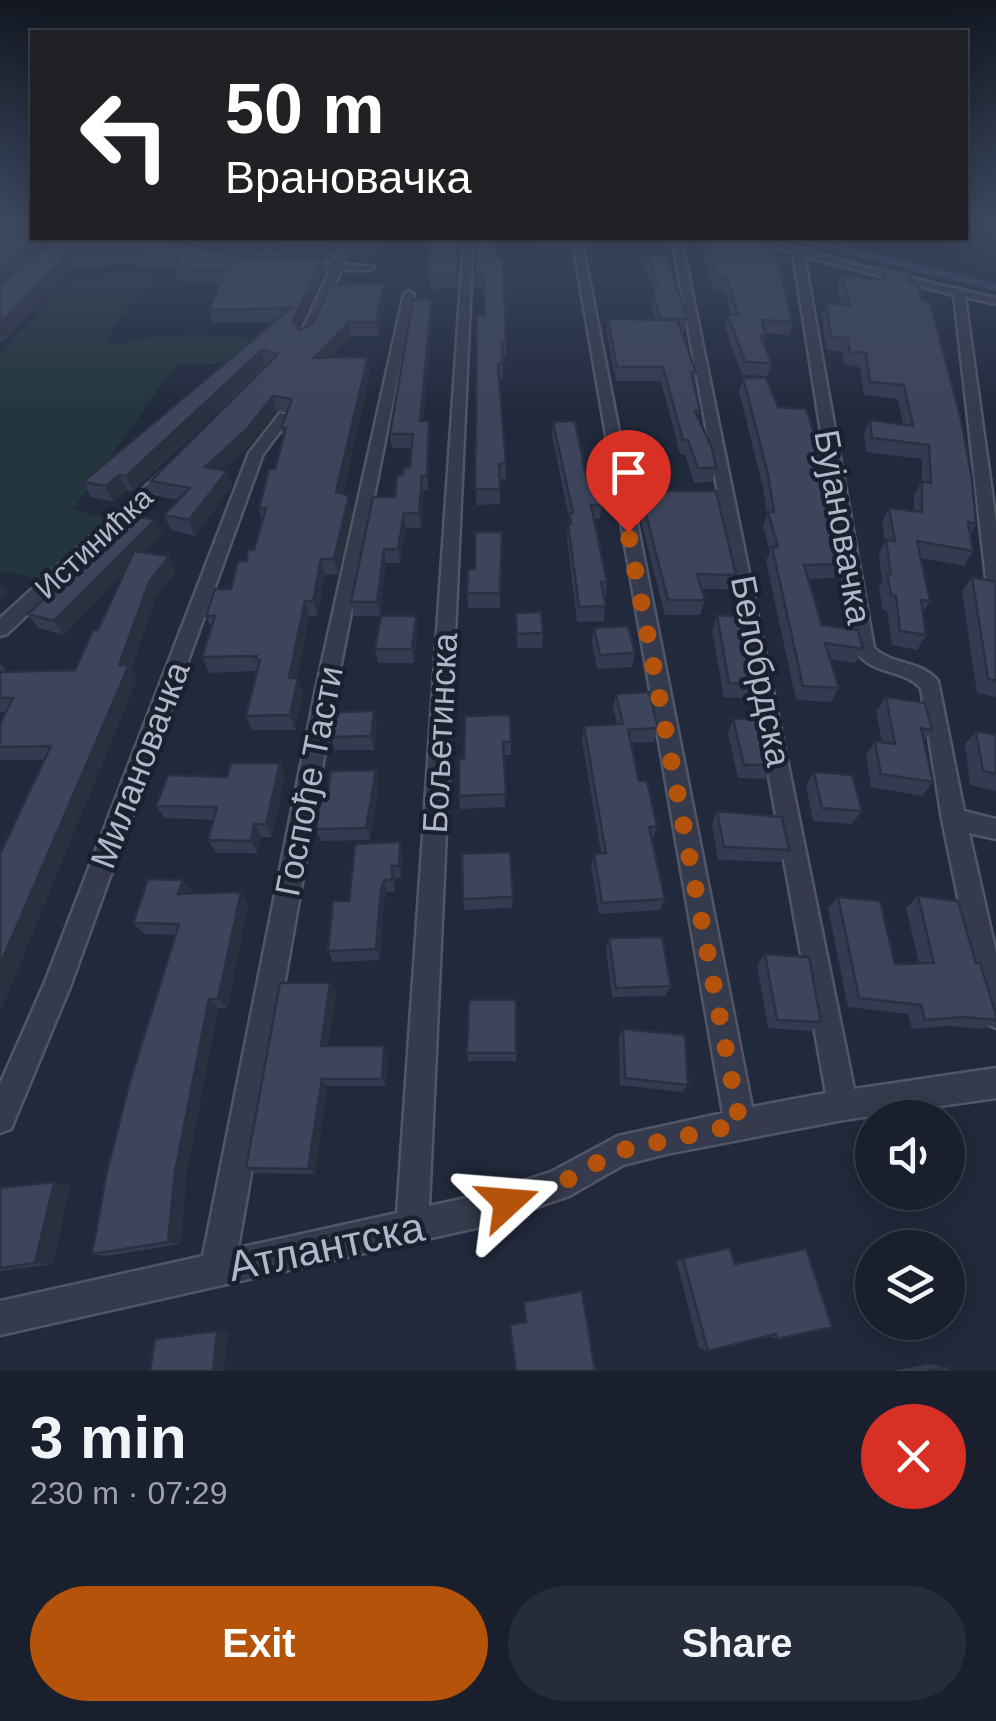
<!DOCTYPE html>
<html lang="en">
<head>
<meta charset="utf-8">
<style>
  body { margin:0; font-family:Arial,sans-serif; background:#262c39; color:#f1f3f6; height:100vh; display:flex; flex-direction:column; font-size:38px; white-space:nowrap }
  * { box-sizing:border-box; margin:0 }
  p { font-size:32px; color:#9fa2aa }
  .icon { flex:none; width:55px; height:55px; fill:none; stroke:currentColor; stroke-width:2; stroke-linecap:round; stroke-linejoin:round }
  .map { position:relative; height:1371px; overflow:hidden }
  .details { display:flex; flex-direction:column; background:#191f2d; flex:1 }
  .details>* { flex:none }
  .hud { position:absolute; left:30px; top:30px; width:938px; height:210px; border-radius:0px; box-shadow:0 5px 25px #0003,0 0 0 2px #373d49; background:#202124; color:#fff; overflow:hidden }
  .controls { position:absolute; left:855px; top:1100px; display:grid; gap:20px }
  .controls a { display:grid; place-items:center; width:110px; height:110px; border-radius:50%; background:#191f2d; box-shadow:0 5px 25px #0003,0 0 0 2px #373d49; font-size:50px }
  .pin { position:absolute; display:grid; place-items:center; width:85px; height:85px; color:#fff; margin:-102px -42px; border-radius:50% 50% 50% 0; rotate:-45deg; box-shadow:0 0 10px #0007 }
  .pin .icon { rotate:45deg }
  .me { position:absolute; width:110px; margin:-55px; rotate:71deg; stroke-linejoin:round; filter:drop-shadow(0 0 8px #0008) }
  .turn { display:flex; align-items:center; gap:35px; height:210px; padding:0 30px; font-size:45px }
  .turn .icon { width:130px; height:130px; stroke-width:2.5 }
  .turn b { display:block; font-size:70px; line-height:85px }
  .round { display:grid; place-items:center; flex:none; width:105px; height:105px; border-radius:52px; background:#262c39 }
  .head { display:flex; align-items:center; justify-content:space-between; height:170px; padding:0 30px }
  h1 { font-size:60px; font-weight:800; line-height:75px }
  .action { display:flex; gap:20px; margin-top:auto; padding:20px 30px }
  .action a { flex:1; height:115px; border-radius:60px; background:#b45309; color:#fff; font-size:40px; font-weight:800; line-height:115px; text-align:center }
  .action a+a { background:#262c39; color:#f1f3f6 }
  .map>svg:first-child { display:block }
  .green { fill:#23363d }
  .lines { fill:none; stroke-linecap:round; stroke-linejoin:round }
  .canal { fill:#323f63; fill-rule:evenodd }
  .minor-casing { stroke:#515667; stroke-width:5 }
  .minor { fill:#353b4d; fill-rule:evenodd }
  .wall { fill:#343b50 }
  .shaded-wall { fill:#2b3041 }
  .building { fill:#3d455d; stroke:#2b3041; stroke-width:2.5 }
  .route { stroke:#b45309; stroke-width:18; stroke-dasharray:0 32.4 }
  .labels { text-anchor:middle; stroke-width:9; stroke-linejoin:round; paint-order:stroke }
  .far-street-label { font-size:30px; fill:#b1b6c8; stroke:#1b2031 }
  .street-label { font-size:35px; fill:#b1b6c8; stroke:#1b2031 }
  .near-street-label { font-size:42px; fill:#b1b6c8; stroke:#1b2031 }
</style>
</head>
<body>
<div class="map">
<svg width="996" height="1371" viewBox="0 0 996 1371">
  <rect width="100%" height="100%" fill="#21293c"/>
  <path class="green" d="M 159,276 L 113,325 L 108,346 C 165,333 205,332 262,341 L 234,364 L 177,363 L 73,509 L 110,520 L 48,580 L 0,571 L 0,353 L 72,277 Z"/>
  <g class="lines">
    <path class="canal" d="M 786,238 L 805,238 L 996,283 L 996,291 Z"/>
    <g class="minor-casing">
      <path id="minor" d="M 282,238 L 292,238 L 266,265 L 258,265 L 258,261 Z
        M 346,238 L 355,238 L 343,264 L 374,267 L 369,270 L 341,270 L 311,337 L 301,340 L 299,337 L 330,270 L 300,269 L 295,266 L 300,263 L 333,263 Z
        M 464,238 L 473,238 L 429,1206 L 480,1195 L 551,1172 L 618,1136 L 723,1113 L 572,238 L 581,238 L 752,1107 L 826,1093 L 672,238 L 681,238 L 854,1089 L 996,1068 L 996,1098 L 843,1120 L 666,1154 L 623,1165 L 569,1196 L 480,1227 L 0,1335 L 0,1301 L 203,1256 L 316,689 L 404,294 L 409,291 L 414,294 L 336,689 L 238,1248 L 397,1213 Z
        M 750,238 L 763,238 L 860,266 L 996,298 L 996,304 L 965,297 L 996,522 L 996,593 L 987,587 L 954,295 L 804,256 L 874,648 C 893,666 921,660 938,681 L 964,811 L 996,819 L 996,839 L 969,833 L 996,953 L 996,1028 L 986,1024 L 982,1014 L 942,819 L 921,688 C 902,668 872,676 855,650 L 793,253 Z
        M 280,413 L 292,416 L 263,454 L 70,987 L 11,1129 L 0,1133 L 0,1084 L 45,982 L 249,453 Z
        M 171,466 L 179,471 L 176,474 L 7,634 L 0,636 L 0,618 L 166,468 Z"/>
    </g>
    <use href="#minor" class="minor"/>
  </g>
  <path class="wall" d="M 0,223 L 54,238 L 239,256 L 322,259 L 324,272 L 299,329 L 300,330 L 384,284 L 385,298 L 378,336 L 351,336 L 330,358 L 370,372 L 343,494 L 352,512 L 338,574 L 325,575 L 317,616 L 309,616 L 297,678 L 303,693 L 295,730 L 252,730 L 246,716 L 257,671 L 209,673 L 202,657 L 211,628 L 206,616 L 231,589 L 246,561 L 254,550 L 262,520 L 259,509 L 275,469 L 283,438 L 281,428 L 286,412 L 277,411 L 251,444 L 224,470 L 227,471 L 232,486 L 195,536 L 171,530 L 164,515 L 178,500 L 157,496 L 151,481 L 267,365 L 133,491 L 127,490 L 113,502 L 91,497 L 83,482 L 274,322 L 213,323 L 209,310 L 221,283 L 178,281 L 175,269 L 143,269 L 141,265 L 74,266 L 4,341 L 0,341 Z
    M 170,238 L 277,238 L 259,256 Z
    M 282,238 L 344,238 L 331,259 L 279,257 L 276,244 Z
    M 380,238 L 374,256 L 351,256 L 349,243 Z
    M 460,238 L 457,288 L 430,289 L 429,275 Z
    M 476,238 L 506,342 L 506,357 L 503,357 L 503,379 L 499,379 L 506,464 L 506,479 L 499,479 L 500,504 L 476,505 L 484,315 L 484,288 L 474,288 Z
    M 540,238 L 562,238 L 562,251 L 543,251 Z
    M 697,238 L 763,238 L 793,322 L 789,335 L 765,333 L 764,342 L 772,363 L 768,376 L 742,375 L 725,328 L 728,315 L 731,315 L 725,291 L 714,291 Z
    M 647,255 L 687,319 L 684,332 L 682,332 L 696,372 L 694,384 L 700,411 L 698,418 L 716,468 L 712,482 L 694,483 L 685,454 L 680,454 L 661,381 L 616,381 L 607,332 L 608,319 L 655,320 L 652,310 L 653,289 L 645,268 Z
    M 885,267 L 909,282 L 976,524 L 970,534 L 973,551 L 964,566 L 921,558 L 930,601 L 923,613 L 926,635 L 917,650 L 892,645 L 887,610 L 883,610 L 879,588 L 882,582 L 879,554 L 885,541 L 882,522 L 889,508 L 914,511 L 914,495 L 922,481 L 922,459 L 866,452 L 864,434 L 870,420 L 903,424 L 898,399 L 864,395 L 860,367 L 845,365 L 842,352 L 826,350 L 822,316 L 826,303 L 842,304 L 837,289 L 841,276 L 880,280 Z
    M 432,299 L 433,312 L 423,421 L 429,421 L 428,490 L 423,490 L 421,528 L 406,528 L 400,563 L 386,563 L 380,616 L 354,616 L 351,602 L 403,475 L 410,467 L 411,448 L 392,448 L 390,434 Z
    M 743,378 L 778,407 L 823,460 L 821,465 L 826,487 L 824,493 L 841,545 L 838,551 L 841,564 L 834,578 L 808,579 L 822,625 L 863,649 L 855,663 L 830,659 L 839,688 L 831,702 L 796,700 L 766,561 L 770,552 L 763,526 L 767,515 L 763,488 L 739,391 Z
    M 553,422 L 588,485 L 602,505 L 600,519 L 594,519 L 607,582 L 604,621 L 577,622 L 567,538 L 569,518 L 552,436 Z
    M 640,491 L 736,575 L 732,589 L 701,589 L 705,600 L 700,615 L 665,615 L 637,505 Z
    M 502,532 L 500,608 L 468,608 L 467,593 L 475,569 Z
    M 162,534 L 144,553 L 176,571 L 156,597 L 131,669 L 137,679 L 0,1012 L 0,854 L 44,760 L 0,760 L 0,724 L 6,712 L 0,712 L 0,663 L 7,672 L 75,670 L 98,630 L 125,572 L 64,635 L 38,628 L 28,614 Z
    M 972,577 L 996,582 L 996,697 L 977,693 L 962,591 Z
    M 516,613 L 543,633 L 542,648 L 517,648 Z
    M 717,615 L 757,685 L 751,699 L 724,697 L 712,630 Z
    M 416,616 L 417,631 L 414,663 L 378,663 L 375,649 Z
    M 594,628 L 635,653 L 632,667 L 597,669 L 592,642 Z
    M 616,694 L 658,728 L 654,742 L 631,743 L 639,781 L 657,826 L 653,839 L 665,899 L 660,910 L 599,914 L 591,866 L 594,854 L 601,853 L 582,740 L 584,726 L 617,724 L 613,707 Z
    M 886,697 L 932,730 L 924,741 L 933,782 L 922,796 L 871,787 L 866,755 L 875,741 L 882,742 L 876,711 Z
    M 465,716 L 511,742 L 511,755 L 504,755 L 505,807 L 460,809 L 459,796 L 464,759 Z
    M 733,719 L 772,765 L 766,779 L 738,778 L 728,733 Z
    M 377,725 L 374,750 L 335,750 L 331,737 Z
    M 976,731 L 996,735 L 996,791 L 970,785 L 965,744 Z
    M 280,763 L 285,776 L 272,837 L 261,837 L 257,853 L 216,853 L 208,840 L 214,820 L 165,818 L 156,806 L 227,777 Z
    M 376,770 L 379,783 L 370,840 L 321,841 L 316,829 L 327,799 Z
    M 814,772 L 862,811 L 852,824 L 813,821 L 806,785 Z
    M 717,811 L 789,850 L 781,862 L 718,860 L 712,824 Z
    M 403,854 L 401,878 L 395,878 L 395,892 L 387,892 L 384,901 L 380,960 L 333,962 L 328,951 L 349,901 Z
    M 192,891 L 191,894 L 241,892 L 248,904 L 227,1008 L 218,1008 L 186,1176 L 181,1244 L 107,1256 L 92,1254 L 176,935 L 144,934 L 133,923 Z
    M 918,896 L 976,963 L 996,1015 L 996,1022 L 982,1029 L 948,1026 L 912,1029 L 908,1014 L 848,1007 L 828,908 L 838,897 L 895,964 L 919,963 L 906,908 Z
    M 513,897 L 512,908 L 464,910 L 463,899 Z
    M 609,938 L 671,986 L 665,996 L 612,997 L 606,949 Z
    M 765,954 L 821,1022 L 811,1031 L 768,1028 L 757,965 Z
    M 330,983 L 336,993 L 328,1046 L 388,1054 L 386,1086 L 327,1086 L 315,1174 L 255,1173 L 246,1168 Z
    M 623,1029 L 688,1085 L 682,1092 L 620,1085 L 619,1037 Z
    M 467,1053 L 516,1053 L 516,1061 L 468,1061 Z
    M 70,1186 L 53,1264 L 0,1271 L 0,1188 Z
    M 730,1248 L 735,1263 L 806,1249 L 778,1339 L 766,1336 L 708,1351 L 699,1348 L 676,1260 Z
    M 929,1364 L 947,1367 L 949,1371 L 892,1371 Z"/>
  <path class="shaded-wall" d="M 35,238 L 54,238 L 0,289 L 0,270 Z
    M 262,238 L 277,238 L 259,256 L 256,243 Z
    M 334,238 L 344,238 L 331,259 L 329,246 Z
    M 375,238 L 380,238 L 374,256 L 373,243 Z
    M 459,238 L 461,238 L 457,288 L 456,275 Z
    M 68,253 L 74,266 L 4,341 L 0,333 L 0,323 Z
    M 322,259 L 324,272 L 296,335 L 293,321 Z
    M 384,284 L 385,298 L 378,336 L 376,322 Z
    M 432,299 L 433,312 L 421,435 L 420,421 Z
    M 349,322 L 351,336 L 316,372 L 314,358 Z
    M 262,350 L 265,364 L 133,491 L 126,476 Z
    M 368,357 L 370,372 L 340,508 L 336,492 Z
    M 273,396 L 277,411 L 251,444 L 211,482 L 205,467 Z
    M 429,421 L 430,435 L 428,490 L 427,476 Z
    M 227,471 L 232,486 L 195,536 L 189,520 Z
    M 119,475 L 127,490 L 113,502 L 106,486 Z
    M 422,476 L 423,490 L 421,528 L 419,513 Z
    M 349,496 L 352,512 L 338,574 L 334,559 Z
    M 404,513 L 406,528 L 400,563 L 398,549 Z
    M 155,520 L 162,534 L 64,635 L 54,621 Z
    M 384,549 L 386,563 L 380,616 L 377,602 Z
    M 169,556 L 176,571 L 156,597 L 131,669 L 137,679 L 0,1012 L 0,965 L 119,665 L 149,582 Z
    M 321,559 L 325,575 L 317,616 L 313,601 Z
    M 0,581 L 8,593 L 0,600 Z
    M 305,601 L 309,616 L 294,693 L 289,678 Z
    M 416,616 L 417,631 L 414,663 L 412,649 Z
    M 298,678 L 303,693 L 295,730 L 290,715 Z
    M 374,711 L 377,725 L 374,750 L 371,736 Z
    M 280,763 L 285,776 L 272,837 L 266,824 Z
    M 376,770 L 379,783 L 370,840 L 366,828 Z
    M 254,824 L 261,837 L 257,853 L 251,841 Z
    M 400,842 L 403,854 L 401,878 L 399,866 Z
    M 392,866 L 395,878 L 395,892 L 392,880 Z
    M 183,880 L 192,891 L 187,905 L 178,894 Z
    M 384,880 L 387,892 L 384,901 L 380,960 L 376,949 L 381,889 Z
    M 241,892 L 248,904 L 227,1008 L 218,999 Z
    M 330,983 L 336,993 L 326,1054 L 321,1046 Z
    M 209,999 L 218,1008 L 186,1176 L 181,1244 L 168,1242 L 175,1172 Z
    M 384,1046 L 388,1054 L 386,1086 L 382,1079 Z
    M 322,1079 L 327,1086 L 315,1174 L 308,1169 Z
    M 54,1182 L 70,1186 L 53,1264 L 35,1263 Z
    M 229,1330 L 224,1371 L 213,1371 L 217,1331 Z"/>
  <path class="building" d="M 0,223 L 32,223 L 32,238 L 35,238 L 0,270 Z
    M 54,238 L 160,238 L 239,256 L 322,259 L 293,321 L 300,330 L 312,324 L 330,286 L 384,284 L 376,322 L 349,322 L 314,358 L 368,357 L 336,492 L 349,496 L 334,559 L 321,559 L 313,601 L 305,601 L 289,678 L 298,678 L 290,715 L 246,716 L 260,660 L 256,660 L 257,656 L 202,657 L 215,616 L 206,616 L 215,589 L 231,589 L 238,561 L 246,561 L 248,550 L 254,550 L 266,508 L 259,509 L 269,469 L 275,469 L 286,428 L 281,428 L 292,399 L 273,396 L 247,429 L 205,467 L 227,471 L 189,520 L 164,515 L 190,488 L 151,481 L 278,354 L 262,350 L 126,476 L 119,475 L 106,486 L 83,482 L 291,308 L 209,310 L 226,270 L 174,268 L 182,256 L 138,256 L 142,252 L 68,253 L 0,323 L 0,287 Z
    M 227,238 L 262,238 L 256,243 Z
    M 282,238 L 334,238 L 329,246 L 276,244 Z
    M 351,238 L 375,238 L 373,243 L 349,243 Z
    M 430,238 L 459,238 L 456,275 L 429,275 Z
    M 476,238 L 496,238 L 498,258 L 503,258 L 506,342 L 502,342 L 503,364 L 498,364 L 506,464 L 499,464 L 500,489 L 475,489 L 477,315 L 485,315 L 483,274 L 474,275 Z
    M 703,238 L 763,238 L 765,243 L 773,244 L 793,322 L 762,320 L 765,336 L 761,336 L 772,363 L 745,362 L 728,315 L 738,315 L 727,279 L 717,279 Z
    M 647,255 L 667,256 L 687,319 L 660,319 L 654,297 L 654,284 L 658,284 Z
    M 885,267 L 911,274 L 909,282 L 917,283 L 923,301 L 930,302 L 961,419 L 972,479 L 976,524 L 968,522 L 973,551 L 917,541 L 930,601 L 921,600 L 926,635 L 900,631 L 896,596 L 891,595 L 887,573 L 891,574 L 886,540 L 895,541 L 889,508 L 922,512 L 922,481 L 931,483 L 929,445 L 872,438 L 870,420 L 913,426 L 904,385 L 870,382 L 866,353 L 850,352 L 847,338 L 831,337 L 826,303 L 851,305 L 841,276 L 885,280 Z
    M 413,299 L 432,299 L 420,421 L 429,421 L 427,476 L 422,476 L 419,513 L 404,513 L 398,549 L 384,549 L 377,602 L 351,602 L 373,497 L 395,497 L 397,475 L 403,475 L 403,468 L 410,467 L 413,434 L 390,434 Z
    M 608,319 L 677,320 L 696,372 L 691,372 L 700,411 L 695,411 L 712,448 L 716,468 L 698,468 L 688,440 L 683,440 L 663,367 L 617,367 Z
    M 743,378 L 766,378 L 778,407 L 806,409 L 823,460 L 820,460 L 826,487 L 822,487 L 841,545 L 835,544 L 841,564 L 804,565 L 822,625 L 858,630 L 863,649 L 825,643 L 839,688 L 803,686 L 772,547 L 778,547 L 768,512 L 774,512 L 768,474 Z
    M 575,421 L 588,485 L 598,485 L 602,505 L 591,505 L 607,582 L 601,582 L 606,606 L 579,607 L 568,524 L 571,524 L 570,513 L 573,513 L 553,422 Z
    M 640,491 L 716,491 L 736,575 L 697,574 L 705,600 L 668,600 Z
    M 130,515 L 155,520 L 54,621 L 28,614 L 86,560 Z
    M 475,532 L 502,532 L 500,593 L 467,593 L 468,569 L 475,569 Z
    M 134,551 L 169,556 L 149,582 L 119,665 L 129,665 L 0,965 L 0,854 L 51,746 L 0,747 L 0,724 L 13,698 L 0,698 L 0,672 L 75,670 L 93,630 L 98,630 Z
    M 972,577 L 996,582 L 996,681 L 988,679 Z
    M 541,612 L 543,633 L 517,634 L 516,613 Z
    M 717,615 L 744,617 L 757,685 L 729,683 Z
    M 381,616 L 416,616 L 412,649 L 375,649 Z
    M 628,626 L 635,653 L 600,655 L 594,628 Z
    M 649,692 L 658,728 L 628,730 L 639,781 L 647,781 L 657,826 L 649,827 L 665,899 L 602,903 L 594,854 L 606,853 L 584,726 L 623,724 L 616,694 Z
    M 886,697 L 925,703 L 932,730 L 921,728 L 933,782 L 881,774 L 875,741 L 895,744 Z
    M 374,711 L 371,736 L 331,737 L 335,712 Z
    M 510,715 L 511,742 L 503,742 L 506,794 L 459,796 L 459,759 L 464,759 L 465,716 Z
    M 733,719 L 764,719 L 772,765 L 744,765 Z
    M 976,731 L 996,735 L 996,774 L 983,771 Z
    M 231,763 L 280,763 L 266,824 L 254,824 L 251,841 L 208,840 L 217,807 L 156,806 L 168,775 L 227,777 Z
    M 376,770 L 366,828 L 316,829 L 320,799 L 327,799 L 331,771 Z
    M 814,772 L 852,775 L 862,811 L 822,808 Z
    M 717,811 L 782,817 L 789,850 L 724,847 Z
    M 400,842 L 399,866 L 392,866 L 392,880 L 384,880 L 381,889 L 376,949 L 328,951 L 333,901 L 349,901 L 355,844 Z
    M 510,852 L 513,897 L 463,899 L 462,854 Z
    M 148,879 L 183,880 L 178,894 L 241,892 L 218,999 L 209,999 L 175,1172 L 168,1242 L 92,1254 L 107,1171 L 129,1085 L 179,924 L 133,923 Z
    M 918,896 L 958,901 L 976,963 L 980,963 L 996,1015 L 996,1020 L 963,1017 L 925,1020 L 921,1005 L 859,998 L 838,897 L 880,901 L 895,964 L 934,963 Z
    M 662,937 L 671,986 L 616,988 L 609,938 Z
    M 765,954 L 809,957 L 821,1022 L 777,1020 Z
    M 280,983 L 330,983 L 321,1046 L 384,1046 L 382,1079 L 322,1079 L 308,1169 L 246,1168 Z
    M 469,1000 L 516,1000 L 516,1053 L 467,1053 Z
    M 623,1029 L 685,1035 L 688,1085 L 625,1078 Z
    M 54,1182 L 35,1263 L 0,1268 L 0,1188 Z
    M 730,1248 L 735,1264 L 806,1249 L 832,1327 L 778,1339 L 776,1334 L 708,1351 L 683,1258 Z
    M 582,1291 L 595,1371 L 516,1371 L 510,1325 L 526,1322 L 524,1302 Z
    M 217,1331 L 213,1371 L 150,1371 L 155,1339 Z
    M 947,1367 L 949,1371 L 927,1371 Z"/>
  <linearGradient id="sky" x2="0" y2="1"><stop stop-color="#121721"/><stop offset="0.54" stop-color="#3d4961"/><stop offset="1" stop-color="#3d4961" stop-opacity="0"/></linearGradient>
  <rect width="996" height="415" fill="url(#sky)"/>
  <g class="lines">
    <path class="route" d="M 508,1202 L 558,1185 L 618,1151 L 740,1124 L 628,532"/>
  </g>
  <g class="labels">
    <g class="far-street-label">
      <text transform="translate(94 543) rotate(-43)" y="10">Истинићка</text>
    </g>
    <g class="street-label">
      <text transform="translate(843 527) rotate(80)" y="12">Бујановачка</text>
      <text transform="translate(761 671) rotate(79)" y="12">Белобрдска</text>
      <text transform="translate(440 733) rotate(-87)" y="12">Бољетинска</text>
      <text transform="translate(140 765) rotate(-69)" y="12">Милановачка</text>
      <text transform="translate(309 781) rotate(-79)" y="12">Госпође Тасти</text>
    </g>
    <g class="near-street-label">
      <text transform="translate(326 1246) rotate(-12)" y="15">Атлантска</text>
    </g>
  </g>
</svg>
<div class="controls">
<a><svg class="icon" aria-label="sound" viewBox="0 0 24 24"><path d="M4 9h4l5-4v14l-5-4H4zM17 9q2 3 0 6"/></svg></a>
<a><svg class="icon" aria-label="layers" viewBox="0 0 24 24"><path d="M12 4l9 5-9 5-9-5zM3 14l9 5 9-5"/></svg></a>
</div>
<div class="pin" style="left:628px;top:532px;background:#d93025"><svg class="icon" aria-label="arrive" viewBox="0 0 24 24"><path d="M6 21V4h12l-3 4 3 4H6"/></svg></div>
<svg class="me" style="left:508px;top:1202px" viewBox="-20 -20 40 40"><path d="M0-17L14 15 0 8-14 15z" fill="#b45309" stroke="#fff" stroke-width="4"/></svg>
<div class="hud">
<div class="turn"><svg class="icon" aria-label="left" viewBox="0 0 24 24"><path d="M17 20v-9H6M10 6l-5 5 5 5"/></svg><div><b>50 m</b>Врановачка</div></div>
</div>
</div>
<section class="details">
<div class="head"><div><h1>3 min</h1><p>230 m · 07:29</p></div><a class="round" style="background:#d93025;color:#fff"><svg class="icon" aria-label="close" viewBox="0 0 24 24"><path d="M6 6l12 12M18 6L6 18"/></svg></a></div>
<div class="action"><a>Exit</a><a>Share</a></div>
</section>
</body>
</html>
